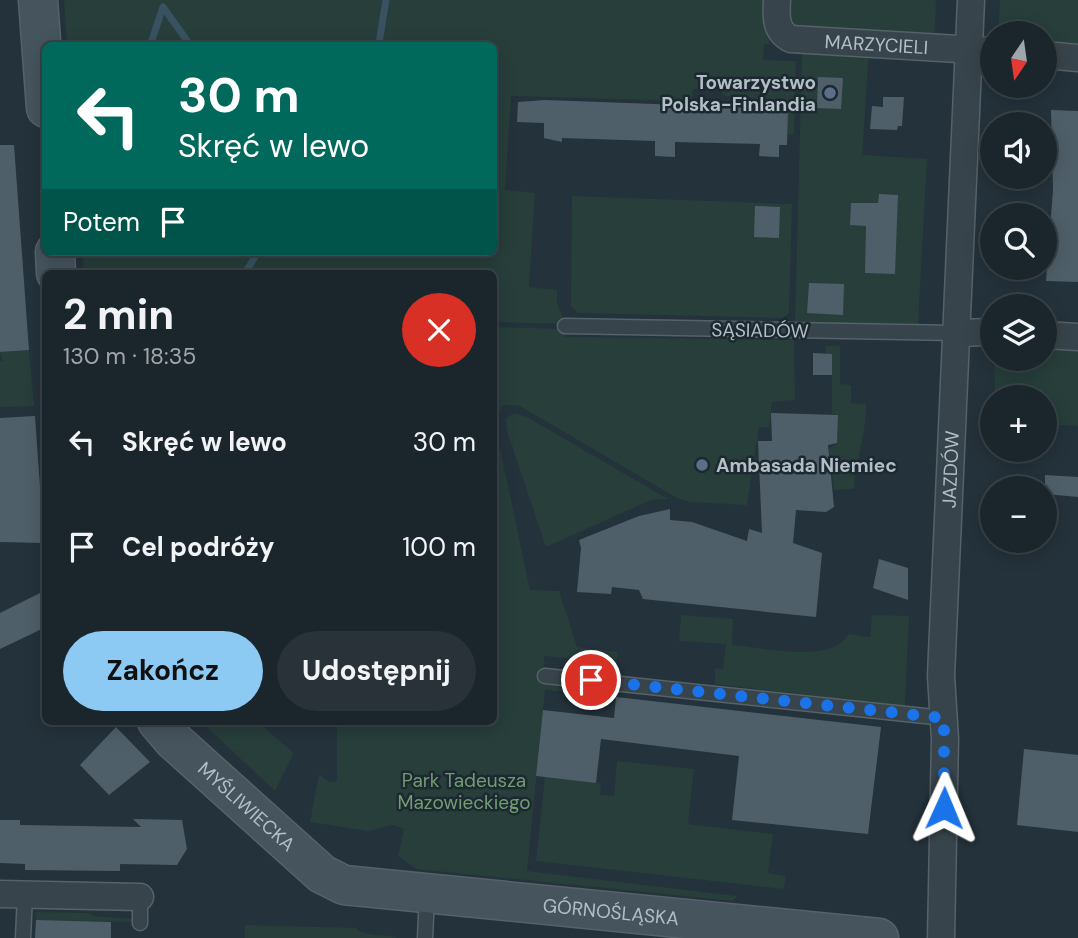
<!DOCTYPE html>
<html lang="pl">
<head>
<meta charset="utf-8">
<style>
  body { margin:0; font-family:"DM Sans",sans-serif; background:#283238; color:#f1f3f6; height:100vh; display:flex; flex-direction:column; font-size:26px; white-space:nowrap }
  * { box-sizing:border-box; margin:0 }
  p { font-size:23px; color:#a0a5a9 }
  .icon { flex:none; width:38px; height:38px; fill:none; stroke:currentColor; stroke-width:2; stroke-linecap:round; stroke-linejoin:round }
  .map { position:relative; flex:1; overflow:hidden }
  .side { position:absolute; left:42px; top:270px; width:455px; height:455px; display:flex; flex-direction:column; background:#1b262c; border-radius:10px; box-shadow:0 4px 18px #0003,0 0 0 2px #394348 }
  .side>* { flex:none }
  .guide { position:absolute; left:42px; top:42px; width:455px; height:214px; border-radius:10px; box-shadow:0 4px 18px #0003,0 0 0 2px #394348; background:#00695c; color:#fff; overflow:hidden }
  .needle { width:46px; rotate:193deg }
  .controls { position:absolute; left:980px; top:21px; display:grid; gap:14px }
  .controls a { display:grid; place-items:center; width:77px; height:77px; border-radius:50%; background:#1b262c; box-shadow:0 4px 18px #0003,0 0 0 2px #394348; font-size:35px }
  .pin { position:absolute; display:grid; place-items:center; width:60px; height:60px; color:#fff; margin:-30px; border:4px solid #fff; border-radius:50%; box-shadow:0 2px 7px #0007 }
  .me { position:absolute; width:77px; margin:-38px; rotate:1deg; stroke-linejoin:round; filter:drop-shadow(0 0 5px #0008) }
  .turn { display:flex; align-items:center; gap:24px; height:147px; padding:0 21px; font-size:32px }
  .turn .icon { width:91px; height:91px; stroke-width:2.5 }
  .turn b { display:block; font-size:49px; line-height:60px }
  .then { display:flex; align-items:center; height:66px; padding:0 21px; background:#0003; gap:14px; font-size:26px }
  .round { display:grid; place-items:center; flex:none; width:74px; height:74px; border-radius:37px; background:#283238 }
  .summary { display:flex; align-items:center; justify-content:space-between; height:119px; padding:0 21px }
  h1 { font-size:42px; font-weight:700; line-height:52px }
  .primary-button { display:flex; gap:14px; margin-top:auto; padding:14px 21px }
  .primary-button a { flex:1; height:80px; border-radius:42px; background:#8cc9f3; color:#111; font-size:28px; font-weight:700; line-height:80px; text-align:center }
  .primary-button a+a { background:#283238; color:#f1f3f6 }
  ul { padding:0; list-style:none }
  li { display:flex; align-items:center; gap:21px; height:105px; padding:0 21px }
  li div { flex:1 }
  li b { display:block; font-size:26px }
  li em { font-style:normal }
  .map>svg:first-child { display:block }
  .green { fill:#273e3b }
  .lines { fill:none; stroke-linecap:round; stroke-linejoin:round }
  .stream { stroke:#395261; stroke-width:7 }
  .building { fill:#4f5f69 }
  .lane-casing { stroke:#566269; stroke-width:17 }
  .street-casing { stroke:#566269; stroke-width:29 }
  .secondary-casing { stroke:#566269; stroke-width:41 }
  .lane { stroke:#38444b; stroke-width:14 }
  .street { stroke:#38444b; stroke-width:26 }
  .secondary { stroke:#46545e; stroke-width:38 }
  .route { stroke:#1a73e8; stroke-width:12; stroke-dasharray:0 21.6 }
  .service-dot { fill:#5c6f8a; stroke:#1d2930; stroke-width:2.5 }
  .labels { text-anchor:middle; stroke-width:5; stroke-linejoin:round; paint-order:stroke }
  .street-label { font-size:19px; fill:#b3bfc7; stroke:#1d2930 }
  .poi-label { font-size:19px; font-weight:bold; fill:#b3bfc7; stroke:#1d2930; text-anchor:end }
  .park-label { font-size:19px; fill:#729c73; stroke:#1d2930 }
</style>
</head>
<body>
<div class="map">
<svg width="1078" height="938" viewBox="0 0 1078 938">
  <rect width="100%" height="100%" fill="#24323b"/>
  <path class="green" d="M 64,0 L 766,0 L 769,44 L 764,44 L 763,60 L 796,61 L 794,135 L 787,134 L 787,104 L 751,103 L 751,97 L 725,96 L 718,90 L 693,89 L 692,101 L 511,96 L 505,190 L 535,193 L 529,287 L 557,290 L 557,303 L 565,324 L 494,322 L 494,273 L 84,273 L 82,252 L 494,252 L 494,46 L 67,45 Z
    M 787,0 L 936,0 L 934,44 L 791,31 Z
    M 1000,0 L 1078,0 L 1078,54 L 1045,51 L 1045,33 L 998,33 Z
    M 806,46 L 869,51 L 862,155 L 927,159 L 918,325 L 795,322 L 802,55 Z
    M 572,196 L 792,204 L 789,313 L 783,318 L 578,313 L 571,306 Z
    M 494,327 L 565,329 L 565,337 L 794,340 L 795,400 L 772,402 L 769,428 L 759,427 L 747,505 L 690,502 L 677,498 L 518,405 L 504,405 L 494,417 Z
    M 1045,343 L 1078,345 L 1078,426 L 1045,424 L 1045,397 L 995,397 L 994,359 L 1045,359 Z
    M 826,346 L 840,346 L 840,384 L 851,385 L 851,403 L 866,404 C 867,434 855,460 854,489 L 834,490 L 829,449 L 837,443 L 838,415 L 832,414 L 832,355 L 826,354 Z
    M 29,350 L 34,406 L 0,407 L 0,361 L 3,361 L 0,352 Z
    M 514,413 L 527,417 L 668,499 L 651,500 L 546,547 L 507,431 L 505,419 Z
    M 494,420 L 530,590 L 559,591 L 577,647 L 618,652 L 616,663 L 544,656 L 545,685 L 586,689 L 585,694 L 545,690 L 527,871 L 737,896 L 733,901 L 416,869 L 398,856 L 404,829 L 393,825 L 368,831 L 310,822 L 319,774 L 329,782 L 337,781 L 337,721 L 494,721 Z
    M 681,615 L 733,619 L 732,645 C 762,647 832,665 848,634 L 870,637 L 872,615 L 909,616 L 905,706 L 715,684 L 715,668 L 723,669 L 726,644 L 679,641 Z
    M 200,721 L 256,721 L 294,753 L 275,791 Z
    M 617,761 L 694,769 L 688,824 L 773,834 L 768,873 L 786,876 L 784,889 L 536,861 L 545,777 L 601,783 L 600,795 L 614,796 Z
    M 35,912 L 91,913 L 93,916 L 133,919 L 134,922 L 36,920 Z
    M 245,925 L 356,928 C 366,938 385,933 398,938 L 245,938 Z"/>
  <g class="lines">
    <path class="stream" d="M 163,7 L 191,46
      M 379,43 L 386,0
      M 150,46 L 163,7
      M 245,273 L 258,252"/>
  </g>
  <path class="building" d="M 818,77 L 843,78 L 841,109 L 817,108 Z
    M 883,97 L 904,97 L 902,126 L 898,126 L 897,130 L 870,129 L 872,106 L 883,107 Z
    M 545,100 L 788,109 L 787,145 L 779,145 L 779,157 L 759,156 L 760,144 L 675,142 L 675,157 L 655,156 L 655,141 L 562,138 L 562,142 L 544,138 L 544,123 L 517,122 L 518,102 Z
    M 1051,110 L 1078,111 L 1078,282 L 1046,281 L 1053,190 Z
    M 0,145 L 14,145 L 29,350 L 0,352 Z
    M 879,194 L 898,195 L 895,274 L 865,273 L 866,226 L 850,225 L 851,203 L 878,203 Z
    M 755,206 L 780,207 L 779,238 L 754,237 Z
    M 809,283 L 844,284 L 843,315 L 807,313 Z
    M 813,353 L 832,354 L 832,375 L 813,375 Z
    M 771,413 L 838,415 L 837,443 L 828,445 L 834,507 L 826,512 L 796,510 L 793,543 L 822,553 L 816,617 L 643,599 L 639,590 L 612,587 L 611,594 L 577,592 L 581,548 L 579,540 L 639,516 L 670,509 L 670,520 L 692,522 L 747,541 L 749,529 L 762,533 L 758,441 L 772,441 Z
    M 35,416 L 44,543 L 0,542 L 0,418 Z
    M 1045,475 L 1078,477 L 1078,497 L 1045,494 Z
    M 879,559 L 908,568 L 908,600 L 873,588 Z
    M 46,590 L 46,627 L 0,649 L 0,613 Z
    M 616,697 L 881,727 L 868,834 L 732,820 L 739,756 L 601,739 L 596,783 L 536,776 L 543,710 L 614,718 Z
    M 116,727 L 150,762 L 109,795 L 80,765 Z
    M 1024,749 L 1078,755 L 1078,832 L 1017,825 Z
    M 133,819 L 182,820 L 187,849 L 177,865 L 120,864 L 120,871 L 25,870 L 25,864 L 0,863 L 0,820 L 20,820 L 20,825 L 141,827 Z
    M 36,920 L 111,922 L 111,938 L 35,938 Z"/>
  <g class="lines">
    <g class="lane-casing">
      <path id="lane" d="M 565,326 L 956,333
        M 545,676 L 944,718
        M 140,897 L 140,923
        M 23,938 L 25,895
        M 425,938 L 427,896"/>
    </g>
    <g class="street-casing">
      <g id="street">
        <path id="s1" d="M 777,0 C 776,16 775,31 791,39 L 992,51"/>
        <path d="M 1045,55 L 1078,58"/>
        <path d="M 956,333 L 992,332"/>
        <path d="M 1045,335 L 1078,337"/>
        <path d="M 0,894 L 140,897"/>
        <path id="s2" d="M 941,938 L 945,739 L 941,676 L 971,0"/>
      </g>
    </g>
    <g class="secondary-casing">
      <g id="secondary">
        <path d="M 38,0 L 46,108"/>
        <path d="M 55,252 L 56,273"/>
        <path id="s3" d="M 157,721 L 173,740 L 322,874 L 344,885 L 879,938"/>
      </g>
    </g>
    <use href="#lane" class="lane"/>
    <use href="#street" class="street"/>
    <use href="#secondary" class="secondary"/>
  </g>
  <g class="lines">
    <path class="route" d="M 591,680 L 944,718 L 944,808"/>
  </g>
  <g class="service-dot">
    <circle cx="830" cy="93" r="7"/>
    <circle cx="702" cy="465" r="7"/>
  </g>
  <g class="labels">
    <g class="street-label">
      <text dy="7" stroke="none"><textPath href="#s1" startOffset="130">MARZYCIELI</textPath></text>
      <text transform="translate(760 330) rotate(1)" y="7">SĄSIADÓW</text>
      <text dy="7" stroke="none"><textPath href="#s2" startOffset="469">JAZDÓW</textPath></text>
      <text dy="7" stroke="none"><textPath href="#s3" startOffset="124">MYŚLIWIECKA</textPath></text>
      <text dy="7" stroke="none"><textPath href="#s3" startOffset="518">GÓRNOŚLĄSKA</textPath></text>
    </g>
    <g class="poi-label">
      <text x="816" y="89">Towarzystwo<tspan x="816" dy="22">Polska-Finlandia</tspan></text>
      <text x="716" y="472" text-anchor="start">Ambasada Niemiec</text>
    </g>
    <g class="park-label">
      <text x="464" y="787">Park Tadeusza<tspan x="464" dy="22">Mazowieckiego</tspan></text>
    </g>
  </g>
</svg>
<div class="controls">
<a><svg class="needle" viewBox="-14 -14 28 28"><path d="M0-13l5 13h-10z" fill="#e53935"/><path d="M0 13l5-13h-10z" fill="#a0a5a9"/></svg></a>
<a><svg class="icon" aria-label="sound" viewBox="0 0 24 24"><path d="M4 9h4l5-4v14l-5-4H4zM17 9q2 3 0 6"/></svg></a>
<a><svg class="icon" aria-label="search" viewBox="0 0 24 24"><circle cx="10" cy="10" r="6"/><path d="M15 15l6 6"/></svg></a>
<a><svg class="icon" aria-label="layers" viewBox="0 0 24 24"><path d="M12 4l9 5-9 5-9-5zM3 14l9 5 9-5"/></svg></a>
<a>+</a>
<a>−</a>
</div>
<div class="pin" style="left:591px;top:680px;background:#d93025"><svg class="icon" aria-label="arrive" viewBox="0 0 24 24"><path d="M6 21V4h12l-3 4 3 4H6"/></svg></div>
<svg class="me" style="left:944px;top:808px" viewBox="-20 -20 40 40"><path d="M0-17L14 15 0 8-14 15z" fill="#1a73e8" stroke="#fff" stroke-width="4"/></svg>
<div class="guide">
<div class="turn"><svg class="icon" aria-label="left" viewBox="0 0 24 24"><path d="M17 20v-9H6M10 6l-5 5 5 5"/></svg><div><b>30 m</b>Skręć w lewo</div></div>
<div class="then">Potem<svg class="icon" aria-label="arrive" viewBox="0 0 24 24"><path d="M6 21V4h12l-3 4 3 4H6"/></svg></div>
</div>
<section class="side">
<div class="summary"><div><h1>2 min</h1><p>130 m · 18:35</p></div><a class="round" style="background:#d93025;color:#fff"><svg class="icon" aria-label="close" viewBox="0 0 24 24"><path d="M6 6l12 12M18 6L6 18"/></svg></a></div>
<ul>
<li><svg class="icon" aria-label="left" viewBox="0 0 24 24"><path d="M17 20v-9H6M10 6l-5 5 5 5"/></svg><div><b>Skręć w lewo</b></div><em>30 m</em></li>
<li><svg class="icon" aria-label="arrive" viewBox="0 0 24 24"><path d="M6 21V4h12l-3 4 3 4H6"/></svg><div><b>Cel podróży</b></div><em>100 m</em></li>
</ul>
<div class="primary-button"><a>Zakończ</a><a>Udostępnij</a></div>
</section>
</div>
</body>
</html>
